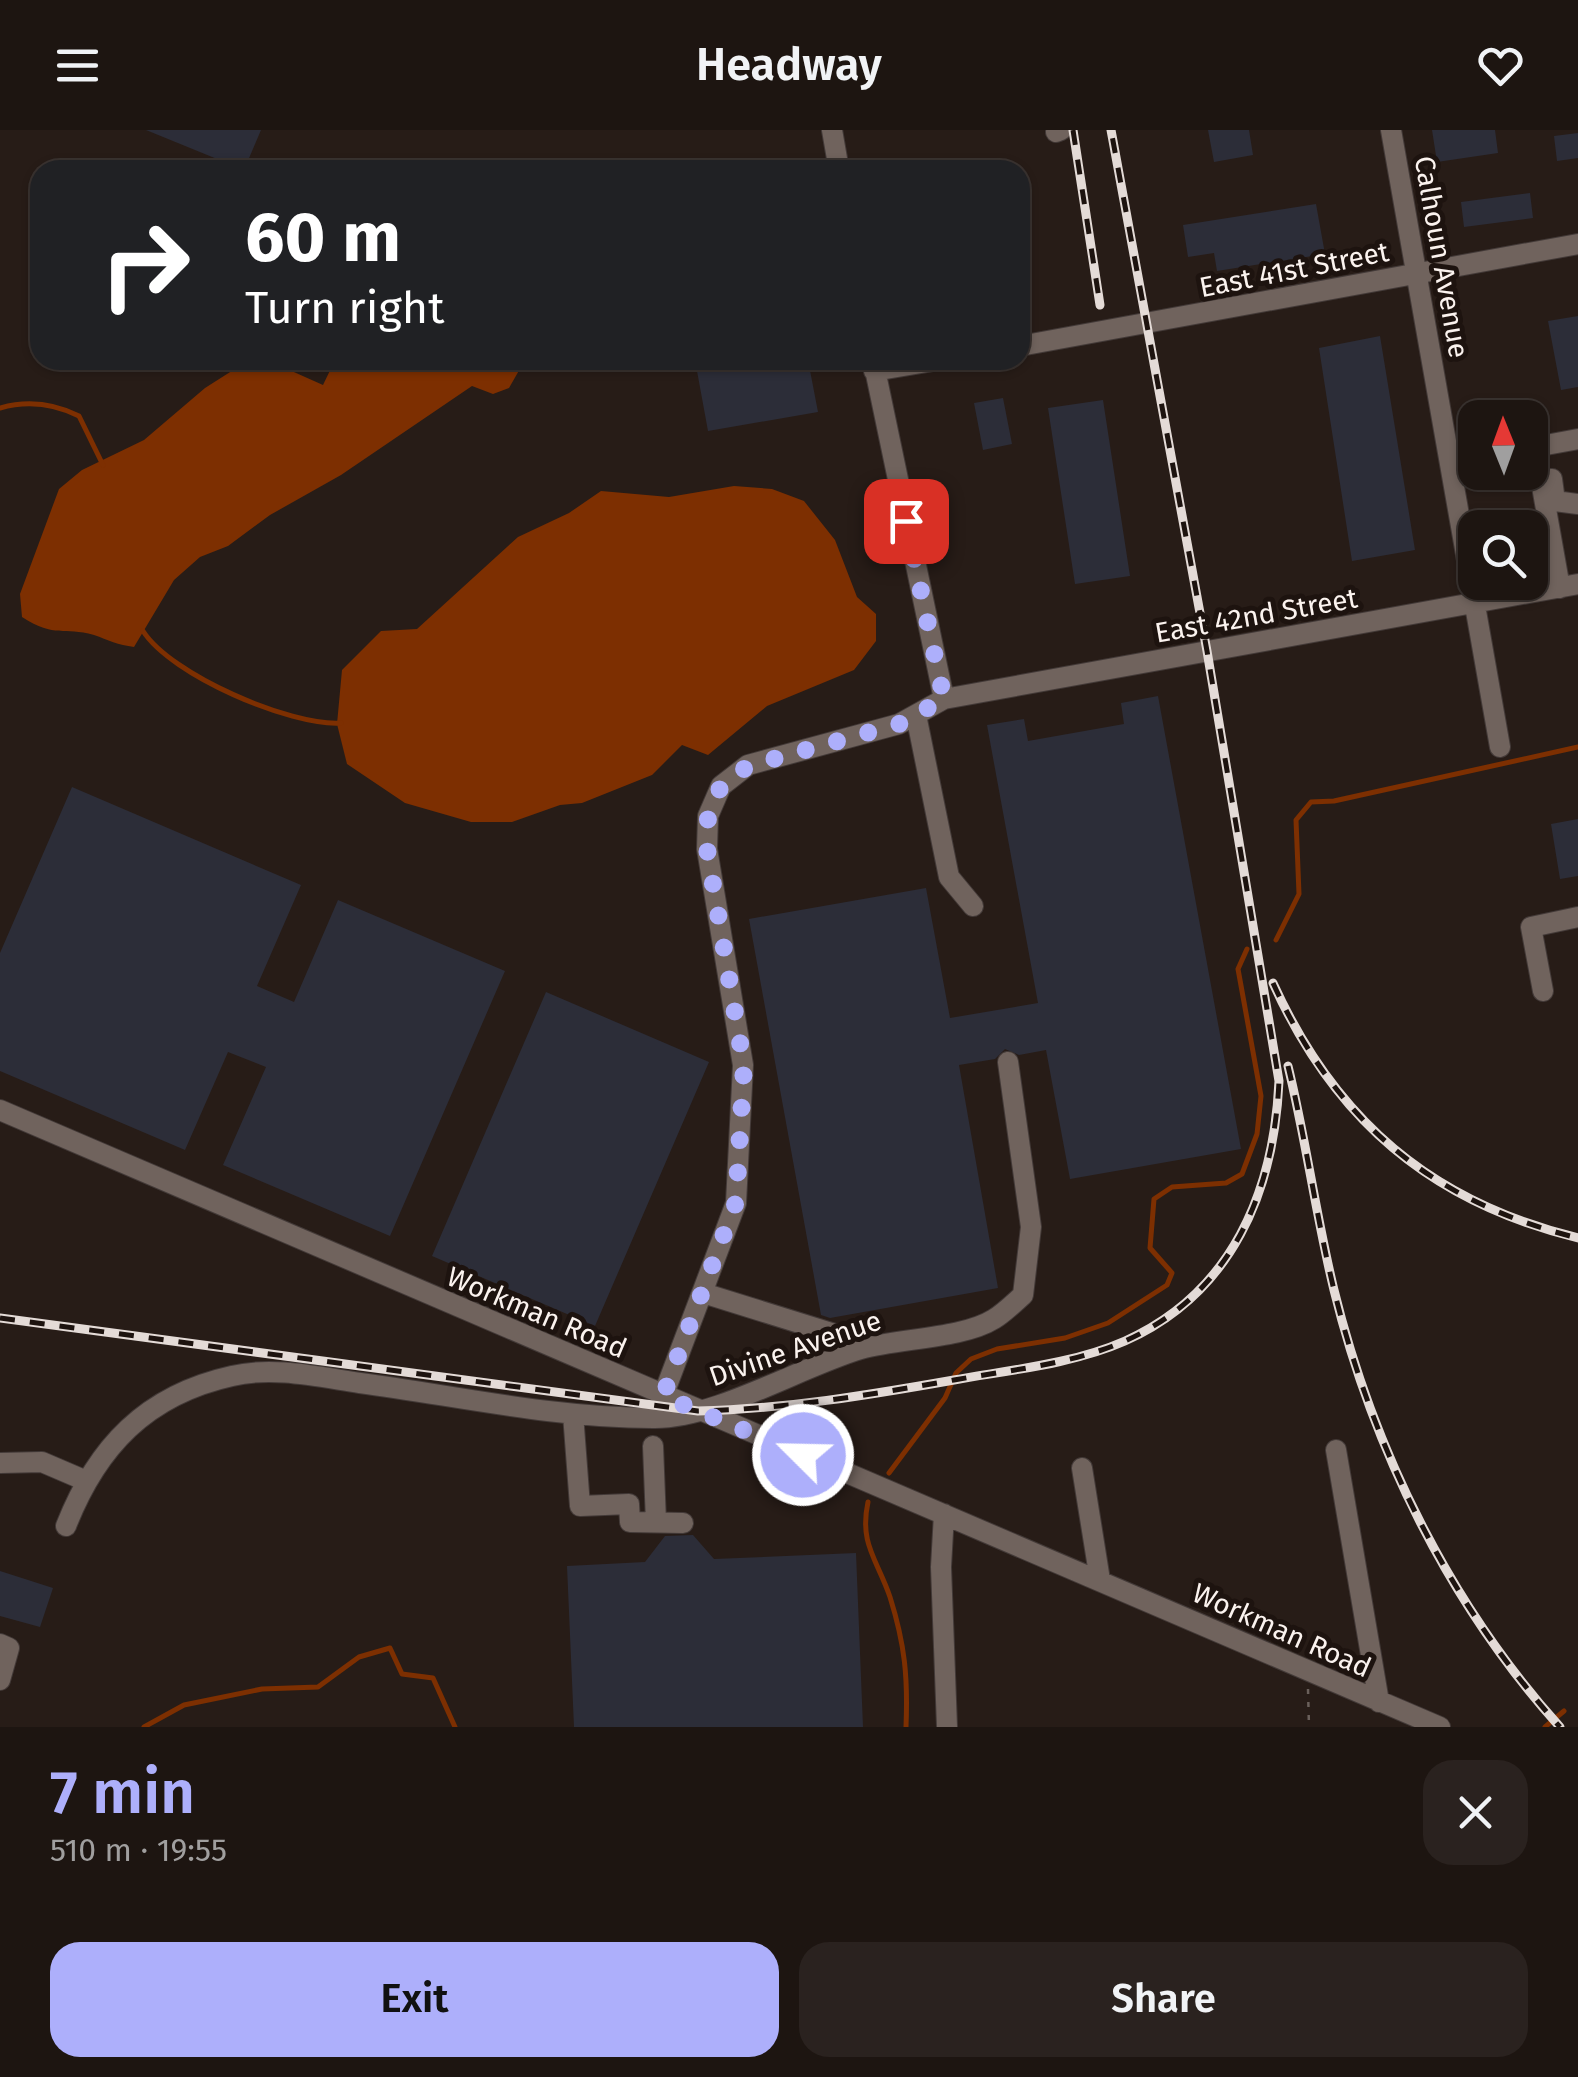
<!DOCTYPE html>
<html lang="en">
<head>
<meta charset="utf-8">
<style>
  body { margin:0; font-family:"Fira Sans",sans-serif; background:#2a221f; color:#f1f3f6; height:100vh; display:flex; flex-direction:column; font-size:38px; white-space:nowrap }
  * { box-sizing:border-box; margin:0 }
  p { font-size:32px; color:#a09f9f }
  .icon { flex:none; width:55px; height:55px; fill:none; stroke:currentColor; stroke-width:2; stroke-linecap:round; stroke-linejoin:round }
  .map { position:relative; height:1597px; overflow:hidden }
  .side { display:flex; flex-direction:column; background:#1d1511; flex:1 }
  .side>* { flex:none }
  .guide { position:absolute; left:30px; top:30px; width:1000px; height:210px; border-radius:30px; box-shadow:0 2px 8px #0004,0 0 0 2px #3b3431; background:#202124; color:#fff; overflow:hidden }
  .needle { width:65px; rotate:359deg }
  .tools { position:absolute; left:1458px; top:270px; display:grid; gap:20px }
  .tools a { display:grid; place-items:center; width:90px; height:90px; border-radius:20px; background:#1d1511; box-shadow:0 2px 8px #0004,0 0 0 2px #3b3431; font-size:50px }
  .pin { position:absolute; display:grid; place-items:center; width:85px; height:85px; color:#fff; margin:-42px; border-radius:20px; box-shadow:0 5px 15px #0006 }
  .me { position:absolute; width:110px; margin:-55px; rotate:293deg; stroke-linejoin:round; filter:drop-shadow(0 0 8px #0008) }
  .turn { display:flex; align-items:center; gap:35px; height:210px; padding:0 50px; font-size:45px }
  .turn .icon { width:130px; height:130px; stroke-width:2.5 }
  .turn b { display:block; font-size:70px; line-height:85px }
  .round { display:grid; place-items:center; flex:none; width:105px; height:105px; border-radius:30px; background:#2a221f }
  .overview { display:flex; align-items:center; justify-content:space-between; height:170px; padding:0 50px }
  h1 { font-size:60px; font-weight:600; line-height:75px; color:#adaffb }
  .primary-button { display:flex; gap:20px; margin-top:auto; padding:20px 50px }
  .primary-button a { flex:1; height:115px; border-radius:30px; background:#adaffb; color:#111; font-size:40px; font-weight:600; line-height:115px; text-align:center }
  .primary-button a+a { background:#2a221f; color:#f1f3f6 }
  header { display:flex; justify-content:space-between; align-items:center; height:130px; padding:0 50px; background:#1d1511; font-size:45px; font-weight:600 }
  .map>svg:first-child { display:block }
  .water { fill:#7d2f01 }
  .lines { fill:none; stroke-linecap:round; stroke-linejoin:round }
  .stream { stroke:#7d2f01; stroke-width:5 }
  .building { fill:#2c2d38 }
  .minor-casing { stroke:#433a38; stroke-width:22 }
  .path { stroke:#6a605b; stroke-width:2.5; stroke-dasharray:5 8; stroke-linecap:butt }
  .minor { stroke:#70635d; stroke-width:20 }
  .rail-casing { stroke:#e4dbd7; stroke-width:9 }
  .rail { stroke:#1d130f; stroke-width:5; stroke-dasharray:15; stroke-linecap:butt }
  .route { stroke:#adaffb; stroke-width:18; stroke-dasharray:0 32.4 }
  .labels { text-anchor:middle; stroke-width:10; stroke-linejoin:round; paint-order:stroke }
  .street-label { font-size:28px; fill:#fbf3ef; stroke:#1d130f }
</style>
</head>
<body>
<header><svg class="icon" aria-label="menu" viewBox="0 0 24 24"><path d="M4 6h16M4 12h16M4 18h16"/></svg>Headway<svg class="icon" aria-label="heart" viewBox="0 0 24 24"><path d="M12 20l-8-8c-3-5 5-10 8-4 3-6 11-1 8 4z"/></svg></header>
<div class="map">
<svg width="1578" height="1597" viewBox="0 0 1578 1597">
  <rect width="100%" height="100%" fill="#271c17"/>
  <path class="water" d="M 249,230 L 267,230 L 323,255 L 335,230 L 525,230 L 509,258 L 493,264 L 472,256 L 341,345 L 270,385 L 228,416 L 200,427 L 174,450 L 134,517 C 118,515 108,510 94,505 C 63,496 56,509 22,487 L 20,464 L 59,359 L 82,340 L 144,310 L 205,258 Z
    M 734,356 L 772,359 L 804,371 L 835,410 L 857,467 L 876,484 L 876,511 L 854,540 L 767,576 L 708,625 L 682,615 L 652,645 L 582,673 L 560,675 L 512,692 L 471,692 L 405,673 L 347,634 L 337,594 L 342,540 L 381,501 L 417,499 L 518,407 L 569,383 L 601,361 L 669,367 Z"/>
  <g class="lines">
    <path class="stream" d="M 0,278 C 28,270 53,273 79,286 L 103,335
      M 143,501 C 171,545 290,596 341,593
      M 1276,810 L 1299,764 L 1296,690 L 1311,672 L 1334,671 L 1578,617
      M 889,1343 L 945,1268 L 956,1243 L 971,1229 L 997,1219 L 1065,1208 L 1108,1193 L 1167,1155 L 1172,1143 L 1150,1118 L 1154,1069 L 1172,1057 L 1226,1053 L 1242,1044 L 1257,1004 L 1261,966 L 1238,839 L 1247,819
      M 868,1372 C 859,1414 877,1429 890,1467 C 905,1515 908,1547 906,1597
      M 144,1597 L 184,1575 L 262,1559 L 318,1557 L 359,1527 L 390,1518 L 402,1544 L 433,1548 L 455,1597
      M 1545,1597 L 1564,1581"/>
  </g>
  <path class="building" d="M 146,0 L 261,0 L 244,40 Z
    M 1208,0 L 1249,0 L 1253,25 L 1214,32 Z
    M 1432,0 L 1495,0 L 1498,23 L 1437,32 Z
    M 1578,3 L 1578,28 L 1557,31 L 1554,6 Z
    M 1530,63 L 1533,88 L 1464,97 L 1461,72 Z
    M 1316,74 L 1325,124 L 1217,141 L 1214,123 L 1188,127 L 1183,95 Z
    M 1578,186 L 1578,257 L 1561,260 L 1548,191 Z
    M 1380,206 L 1415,420 L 1352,431 L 1319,218 Z
    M 695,230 L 808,230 L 818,282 L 708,301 Z
    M 1003,268 L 1012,314 L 983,320 L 974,273 Z
    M 1103,270 L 1130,446 L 1075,454 L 1048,278 Z
    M 1158,566 L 1241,1019 L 1070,1049 L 1046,920 L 1019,925 L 1005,919 L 995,929 L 959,935 L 998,1158 L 830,1188 L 821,1185 L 749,789 L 926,758 L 950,888 L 1038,873 L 987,595 L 1024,589 L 1028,611 L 1124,594 L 1121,573 Z
    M 72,657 L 301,755 L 257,856 L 294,872 L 338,770 L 505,841 L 390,1106 L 223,1035 L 266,937 L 228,922 L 185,1020 L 0,941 L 0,823 Z
    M 1578,689 L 1578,746 L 1560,749 L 1551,694 Z
    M 546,862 L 709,932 L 595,1196 L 432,1126 Z
    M 693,1405 L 714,1429 L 856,1423 L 863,1597 L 574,1597 L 567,1436 L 645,1432 L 665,1406 Z
    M 0,1441 L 53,1458 L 40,1497 L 0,1486 Z"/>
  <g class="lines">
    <g class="minor-casing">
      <path id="minor" d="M 832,0 L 839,40
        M 1391,0 L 1500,617
        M 1056,2 L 1061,0
        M 1020,216 L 1578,114
        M 873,230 L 944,569
        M 874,241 L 939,230
        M 1552,349 L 1555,371 L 1578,374
        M 1560,458 L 1535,317 L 1578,309
        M 916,585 L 949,747 L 973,776
        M 1543,861 L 1531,797 L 1578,787
        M 0,980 L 1440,1597
        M 703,1163 L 854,1210 L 863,1218
        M 663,1266 L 736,1073 L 743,935 L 707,719 L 708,686 L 721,656 L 748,635 L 899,594 L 944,569 L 1578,454
        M 573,1284 L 580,1376 L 629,1374 L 630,1392 L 683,1393
        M 653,1316 L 656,1392
        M 1336,1320 L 1379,1572
        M 0,1333 L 42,1332 L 84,1350
        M 1082,1338 L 1100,1450
        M 944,1384 L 941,1437 L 947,1597
        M 66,1396 C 97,1317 146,1265 232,1246 C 273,1236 319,1247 360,1253 C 457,1266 554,1288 653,1288 C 715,1289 800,1237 861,1219 C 898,1208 962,1209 994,1189 C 1004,1183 1014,1173 1023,1165 L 1031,1097 L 1008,932
        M 0,1514 L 9,1518 L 0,1550"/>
    </g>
    <path class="path" d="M 1308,1559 L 1309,1597"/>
    <use href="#minor" class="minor"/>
    <g class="rail-casing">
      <path id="rail" d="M 1073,0 L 1100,175
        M 1273,853 C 1335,990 1431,1072 1578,1108
        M 1288,936 C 1306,1010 1316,1086 1334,1160 C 1373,1319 1450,1475 1560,1597
        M 0,1188 L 698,1281 C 785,1279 869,1265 954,1250 C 1010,1240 1073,1234 1125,1211 C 1232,1163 1274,1062 1279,951 L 1207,521 L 1111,0"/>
    </g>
    <use href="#rail" class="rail"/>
  </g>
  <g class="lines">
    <path class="route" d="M 803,1325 L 663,1266 L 736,1072 L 744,936 L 707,719 L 708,686 L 721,656 L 748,636 L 899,594 L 944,569 L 906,391"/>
  </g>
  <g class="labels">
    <g class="street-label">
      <text transform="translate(1442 127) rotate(80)" y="10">Calhoun Avenue</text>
      <text transform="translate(1294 139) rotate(-11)" y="10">East 41st Street</text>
      <text transform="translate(1256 485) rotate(-10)" y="10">East 42nd Street</text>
      <text transform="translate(537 1182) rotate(23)" y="10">Workman Road</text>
      <text transform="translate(795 1218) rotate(-19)" y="10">Divine Avenue</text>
      <text transform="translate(1282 1500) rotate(24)" y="10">Workman Road</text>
    </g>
  </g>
</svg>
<div class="tools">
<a><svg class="needle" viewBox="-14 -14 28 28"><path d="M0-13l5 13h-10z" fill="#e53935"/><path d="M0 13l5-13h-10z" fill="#a09f9f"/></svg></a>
<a><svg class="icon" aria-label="search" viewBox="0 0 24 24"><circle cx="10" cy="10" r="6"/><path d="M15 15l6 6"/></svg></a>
</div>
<div class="pin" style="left:906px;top:391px;background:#d93025"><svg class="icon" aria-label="arrive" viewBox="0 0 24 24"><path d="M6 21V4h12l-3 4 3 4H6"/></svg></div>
<svg class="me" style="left:803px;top:1325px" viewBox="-20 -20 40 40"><circle r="17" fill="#adaffb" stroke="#fff" stroke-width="3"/><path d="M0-11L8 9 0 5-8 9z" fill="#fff"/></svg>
<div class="guide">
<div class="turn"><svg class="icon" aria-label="right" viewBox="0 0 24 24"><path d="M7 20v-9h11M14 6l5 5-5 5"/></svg><div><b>60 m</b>Turn right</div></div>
</div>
</div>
<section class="side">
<div class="overview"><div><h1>7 min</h1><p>510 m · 19:55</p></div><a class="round"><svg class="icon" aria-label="close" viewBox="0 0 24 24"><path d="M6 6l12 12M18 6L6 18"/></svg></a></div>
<div class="primary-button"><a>Exit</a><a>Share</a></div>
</section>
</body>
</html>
